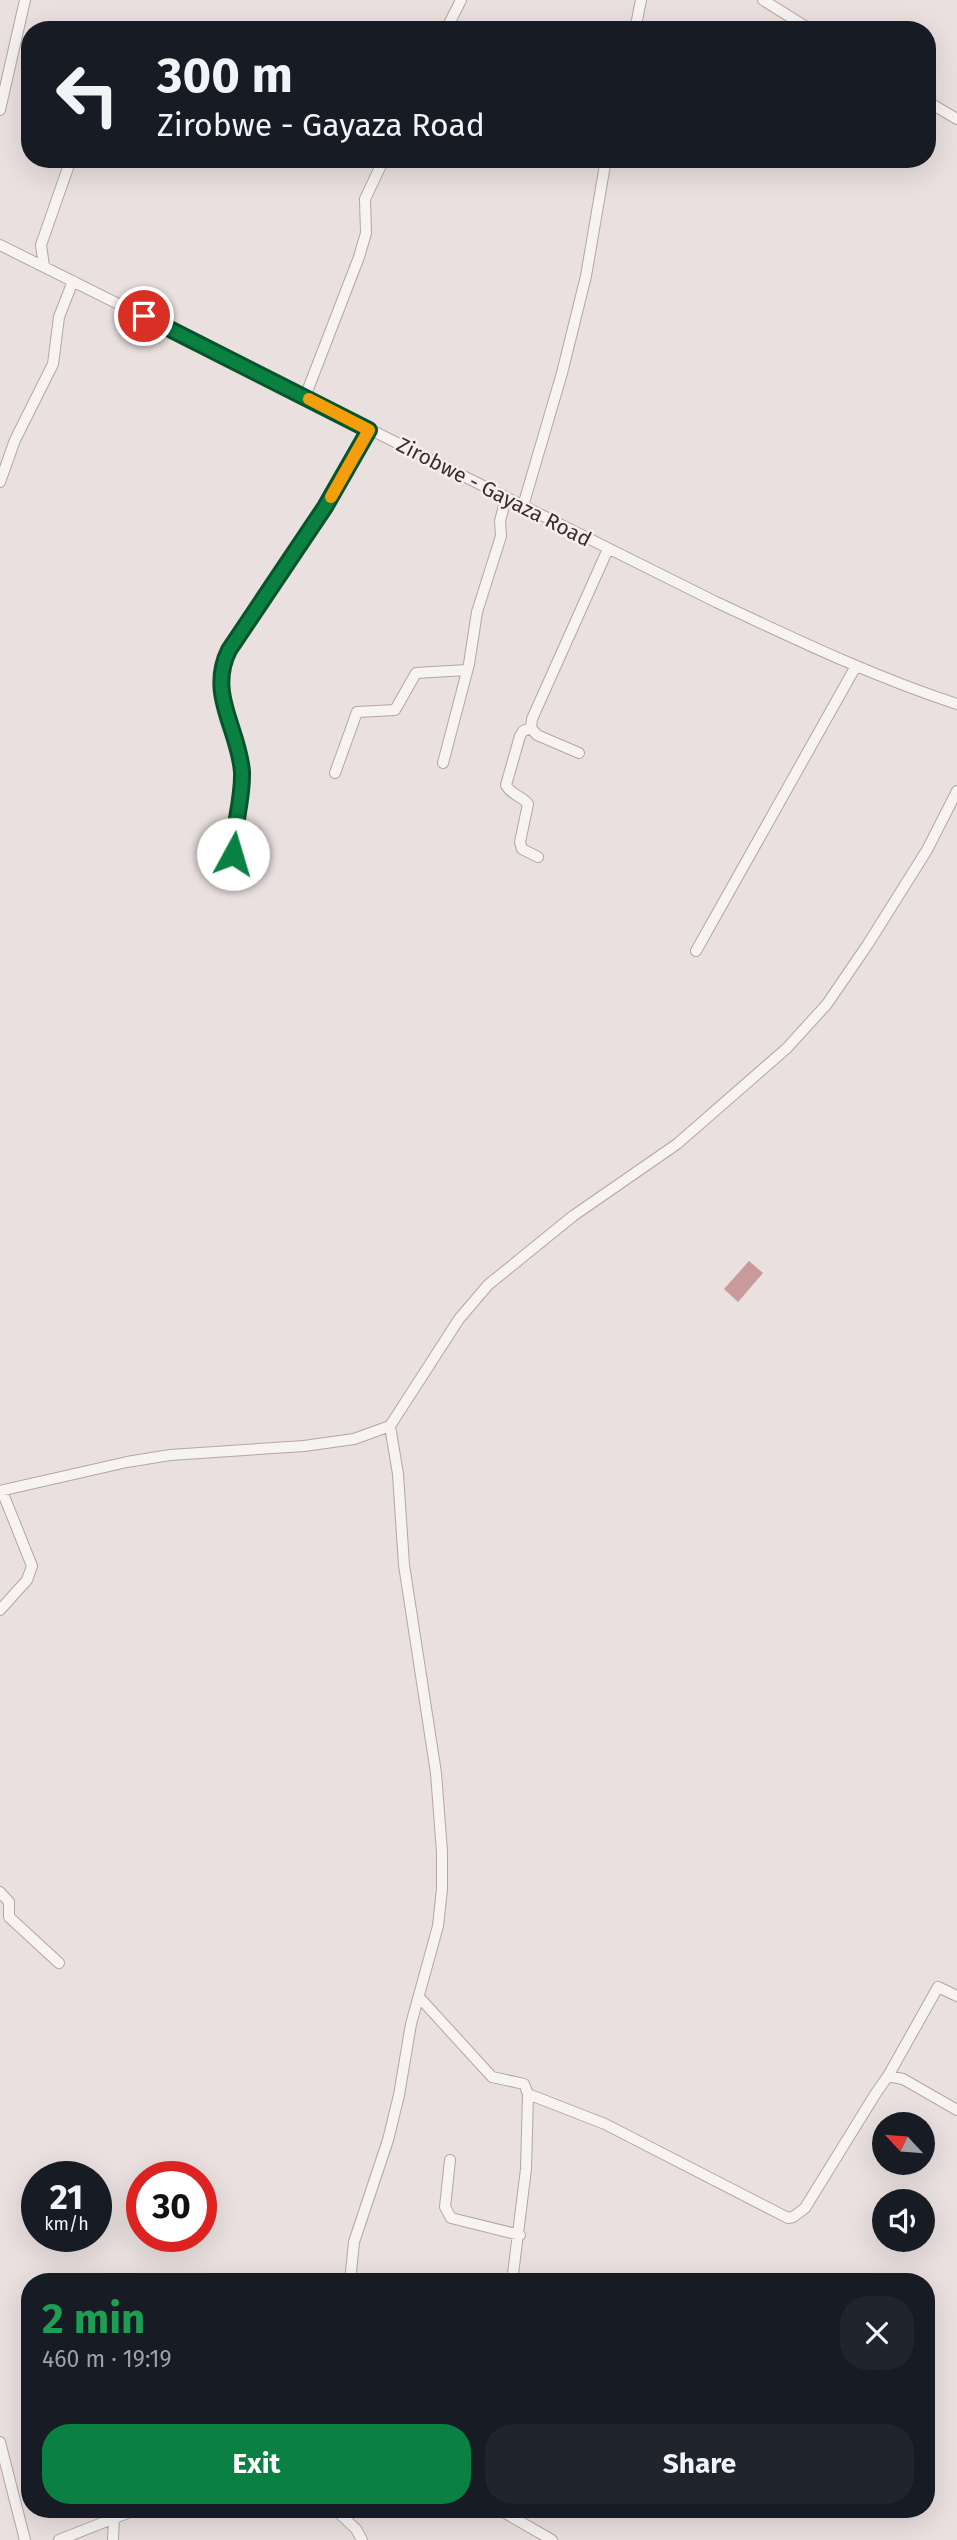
<!DOCTYPE html>
<html lang="en">
<head>
<meta charset="utf-8">
<style>
  body { margin:0; font-family:"Fira Sans",sans-serif; background:#20242c; color:#f1f3f6; height:100vh; display:flex; flex-direction:column; font-size:26px; white-space:nowrap }
  * { box-sizing:border-box; margin:0 }
  p { font-size:23px; color:#9ea1a6 }
  .icon { flex:none; width:38px; height:38px; fill:none; stroke:currentColor; stroke-width:2; stroke-linecap:round; stroke-linejoin:round }
  .map { position:relative; flex:1; overflow:hidden }
  .drawer { position:absolute; left:21px; top:2273px; width:914px; height:245px; display:flex; flex-direction:column; background:#171b24; border-radius:28px; box-shadow:0 7px 28px #0002 }
  .drawer>* { flex:none }
  .hud { position:absolute; left:21px; top:21px; width:915px; height:147px; border-radius:28px; box-shadow:0 7px 28px #0002; background:#171b24; color:#f1f3f6; overflow:hidden }
  .needle { width:46px; rotate:296deg }
  .tools { position:absolute; left:872px; top:2112px; display:grid; gap:14px }
  .tools a { display:grid; place-items:center; width:63px; height:63px; border-radius:50%; background:#171b24; box-shadow:0 7px 28px #0002; font-size:35px }
  .speed { position:absolute; left:21px; top:2161px; display:flex; gap:14px; font-size:35px; font-weight:700; text-align:center }
  .speed>* { display:grid; place-content:center; width:91px; height:91px; border-radius:50%; background:#171b24; box-shadow:0 7px 28px #0002; line-height:1 }
  .speed small { font-size:18px; font-weight:400 }
  .speed .limit { border:10px solid #d22; background:#fff; color:#111 }
  .pin { position:absolute; display:grid; place-items:center; width:60px; height:60px; color:#fff; margin:-30px; border:4px solid #fff; border-radius:50%; box-shadow:0 2px 7px #0007 }
  .me { position:absolute; width:77px; margin:-38px; rotate:6deg; stroke-linejoin:round; filter:drop-shadow(0 0 5px #0008) }
  .turn { display:flex; align-items:center; gap:24px; height:147px; padding:0 21px; font-size:32px }
  .turn .icon { width:91px; height:91px; stroke-width:2.5 }
  .turn b { display:block; font-size:49px; line-height:60px }
  .round { display:grid; place-items:center; flex:none; width:74px; height:74px; border-radius:28px; background:#20242c }
  .overview { display:flex; align-items:center; justify-content:space-between; height:119px; padding:0 21px }
  h1 { font-size:42px; font-weight:700; line-height:52px; color:#1e9e55 }
  .primary-button { display:flex; gap:14px; margin-top:auto; padding:14px 21px }
  .primary-button a { flex:1; height:80px; border-radius:28px; background:#0b8043; color:#fff; font-size:28px; font-weight:700; line-height:80px; text-align:center }
  .primary-button a+a { background:#20242c; color:#f1f3f6 }
  .map>svg:first-child { display:block }
  .water { fill:#c99a9a }
  .lines { fill:none; stroke-linecap:round; stroke-linejoin:round }
  .minor-casing { stroke:#b3a6a4; stroke-width:12 }
  .minor { stroke:#f7f3f2; stroke-width:10 }
  .route-casing { stroke:#07532c; stroke-width:18 }
  .route { stroke:#0b8043; stroke-width:12 }
  .slow { stroke:#f59e0b; stroke-width:12 }
  .labels { text-anchor:middle; stroke-width:5; stroke-linejoin:round; paint-order:stroke }
  .street-label { font-size:21px; fill:#402b28; stroke:#f6efef }
</style>
</head>
<body>
<div class="map">
<svg width="957" height="2540" viewBox="0 0 957 2540">
  <rect width="100%" height="100%" fill="#e9e0df"/>
  <path class="water" d="M 749,1261 L 763,1273 L 738,1302 L 724,1289 Z"/>
  <g class="lines">
    <g class="minor-casing">
      <path id="minor" d="M 763,0 L 811,30
        M 446,30 L 461,0
        M 635,30 L 641,0
        M 928,102 L 957,119
        M 0,110 L 25,0
        M 0,245 L 716,602 C 795,639 874,677 957,704
        M 44,266 L 41,245 L 71,159
        M 305,397 L 359,257 L 366,233 L 365,199 L 384,159
        M 0,482 L 15,440 L 53,364 L 59,317 L 73,281
        M 523,506 L 562,373 L 586,276 L 606,159
        M 531,728 L 523,731 L 520,736 L 506,785 C 511,795 522,796 528,804 L 520,842 L 522,849 L 538,857
        M 579,753 L 537,735 L 531,728 L 532,719 L 608,549
        M 443,763 L 469,664 L 477,612 L 501,536 L 500,521 L 506,498
        M 335,773 L 357,712 L 395,710 L 416,673 L 467,670
        M 233,854 C 233,827 243,800 242,772 C 239,729 208,694 229,650 L 325,507 L 369,430
        M 696,951 L 856,666
        M 0,1491 L 127,1462 L 170,1455 L 304,1446 L 354,1439 L 390,1426 L 459,1319 L 488,1285 L 573,1216 L 677,1144 L 787,1048 L 827,1004 L 868,944 L 927,850 L 957,791
        M 0,1610 L 27,1580 L 32,1566 L 2,1491
        M 0,1892 L 9,1902 L 9,1917 L 59,1963
        M 419,1997 L 492,2077 L 524,2084 L 528,2094 L 526,2169 L 512,2282
        M 888,2076 L 938,1987 L 957,1996
        M 528,2094 L 605,2124 L 788,2218 L 793,2217 L 805,2208 L 876,2093 L 888,2076 L 903,2079 L 957,2110
        M 450,2160 L 445,2207 L 451,2218 L 520,2235
        M 350,2282 L 354,2242 L 388,2140 L 399,2095 L 411,2024 L 438,1926 L 442,1889 L 442,1852 L 436,1773 L 404,1565 L 398,1474 L 390,1426
        M 0,2442 L 25,2540
        M 336,2510 L 356,2529 L 362,2540
        M 500,2510 L 552,2540
        M 59,2540 L 135,2510
        M 113,2540 L 114,2518"/>
    </g>
    <use href="#minor" class="minor"/>
  </g>
  <g class="lines">
    <g class="route-casing">
      <path id="route" d="M 144,316 L 369,430 L 325,507 L 229,650 C 207,694 239,729 242,772 C 243,800 233,827 233,854"/>
    </g>
    <use href="#route" class="route"/>
    <path class="slow" d="M 309,399 L 369,430 L 331,497"/>
  </g>
  <g class="labels">
    <g class="street-label">
      <text transform="translate(494 492) rotate(27)" y="7">Zirobwe - Gayaza Road</text>
    </g>
  </g>
</svg>
<div class="tools">
<a><svg class="needle" viewBox="-14 -14 28 28"><path d="M0-13l5 13h-10z" fill="#e53935"/><path d="M0 13l5-13h-10z" fill="#9ea1a6"/></svg></a>
<a><svg class="icon" aria-label="sound" viewBox="0 0 24 24"><path d="M4 9h4l5-4v14l-5-4H4zM17 9q2 3 0 6"/></svg></a>
</div>
<div class="speed"><div>21<small>km/h</small></div><div class="limit">30</div></div>
<div class="pin" style="left:144px;top:316px;background:#d93025"><svg class="icon" aria-label="arrive" viewBox="0 0 24 24"><path d="M6 21V4h12l-3 4 3 4H6"/></svg></div>
<svg class="me" style="left:233px;top:854px" viewBox="-20 -20 40 40"><circle r="19" fill="#fff"/><path d="M0-13L10 11 0 6-10 11z" fill="#0b8043"/></svg>
<div class="hud">
<div class="turn"><svg class="icon" aria-label="left" viewBox="0 0 24 24"><path d="M17 20v-9H6M10 6l-5 5 5 5"/></svg><div><b>300 m</b>Zirobwe - Gayaza Road</div></div>
</div>
<section class="drawer">
<div class="overview"><div><h1>2 min</h1><p>460 m · 19:19</p></div><a class="round"><svg class="icon" aria-label="close" viewBox="0 0 24 24"><path d="M6 6l12 12M18 6L6 18"/></svg></a></div>
<div class="primary-button"><a>Exit</a><a>Share</a></div>
</section>
</div>
</body>
</html>
